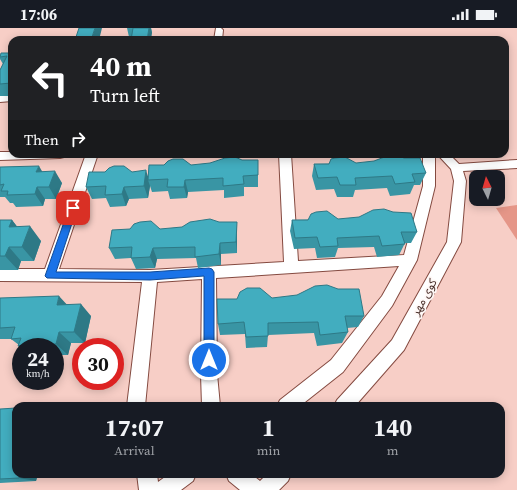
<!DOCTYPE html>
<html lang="en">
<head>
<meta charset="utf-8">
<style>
  body { margin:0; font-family:"Source Serif 4","Noto Sans Arabic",serif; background:#242831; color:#f1f3f6; height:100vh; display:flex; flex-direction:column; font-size:15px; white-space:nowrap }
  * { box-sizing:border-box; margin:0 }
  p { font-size:13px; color:#9ea1a6 }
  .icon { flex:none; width:22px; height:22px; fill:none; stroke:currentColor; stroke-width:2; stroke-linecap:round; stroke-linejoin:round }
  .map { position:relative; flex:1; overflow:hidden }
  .panel { position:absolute; left:12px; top:374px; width:493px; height:76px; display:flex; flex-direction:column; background:#171b24; border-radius:12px; box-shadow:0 2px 10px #0003 }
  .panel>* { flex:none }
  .top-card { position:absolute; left:8px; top:8px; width:501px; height:122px; border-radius:12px; box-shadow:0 2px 10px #0003; background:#202124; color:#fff; overflow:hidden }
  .needle { width:26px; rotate:355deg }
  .controls { position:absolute; left:469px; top:142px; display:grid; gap:8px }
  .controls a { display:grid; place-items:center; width:36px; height:36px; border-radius:8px; background:#171b24; box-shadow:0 2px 10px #0003; font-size:20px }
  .speed { position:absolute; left:12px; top:310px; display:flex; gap:8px; font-size:20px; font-weight:700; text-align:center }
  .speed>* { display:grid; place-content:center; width:52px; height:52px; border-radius:50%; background:#171b24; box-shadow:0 2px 10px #0003; line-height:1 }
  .speed small { font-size:10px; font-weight:400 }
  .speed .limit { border:6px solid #d22; background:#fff; color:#111 }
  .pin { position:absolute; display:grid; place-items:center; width:34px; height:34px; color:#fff; margin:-17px; border-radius:8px; box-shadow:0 2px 6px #0006 }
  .me { position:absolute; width:44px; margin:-22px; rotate:0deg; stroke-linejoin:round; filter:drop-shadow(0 0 3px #0008) }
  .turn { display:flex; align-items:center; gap:14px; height:84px; padding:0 16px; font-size:18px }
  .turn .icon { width:52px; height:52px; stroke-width:2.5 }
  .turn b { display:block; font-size:28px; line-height:34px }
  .then { display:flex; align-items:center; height:38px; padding:0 16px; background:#0003; gap:8px; font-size:15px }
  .eta { display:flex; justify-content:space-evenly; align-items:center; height:68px; text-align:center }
  .eta b { font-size:24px; font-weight:700; line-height:28px }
  .status { display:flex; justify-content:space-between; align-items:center; height:28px; padding:0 20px; background:#171b24; direction:ltr }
  .status svg { height:11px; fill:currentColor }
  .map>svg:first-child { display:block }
  .green { fill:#e59688 }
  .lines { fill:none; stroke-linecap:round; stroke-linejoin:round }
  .minor-casing { stroke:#844a40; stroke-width:2 }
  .minor { fill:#fff; fill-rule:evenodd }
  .wall { fill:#3995a4 }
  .shaded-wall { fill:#2e7986 }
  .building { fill:#42adbf; stroke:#2e7986 }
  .route { fill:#1a73e8; stroke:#114b97 }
  .labels { text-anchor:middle; stroke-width:3.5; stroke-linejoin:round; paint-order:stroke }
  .street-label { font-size:12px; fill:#4a302b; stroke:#fff8f6 }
</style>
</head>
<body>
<div class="status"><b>17:06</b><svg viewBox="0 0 49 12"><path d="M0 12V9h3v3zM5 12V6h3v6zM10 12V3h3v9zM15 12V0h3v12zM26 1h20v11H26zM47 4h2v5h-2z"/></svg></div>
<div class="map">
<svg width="517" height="462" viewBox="0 0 517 462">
  <rect width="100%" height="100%" fill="#f7cec6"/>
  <path class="green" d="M 517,177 L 517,212 L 496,180 Z"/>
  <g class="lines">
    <g class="minor-casing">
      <path id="minor" d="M 216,0 L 221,0 L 223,2 L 222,12 L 214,12 Z
        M 12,67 L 12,73 L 0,74 L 0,68 Z
        M 0,124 L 12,124 L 12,126 L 66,126 L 64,129 L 60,130 L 0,132 Z
        M 86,126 L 98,126 L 59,241 L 150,242 L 284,234 L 279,126 L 291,126 L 298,233 L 404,227 L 423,158 L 423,126 L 435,126 L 435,158 L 417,232 L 392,278 L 343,344 L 300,378 L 277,378 L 280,372 L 331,332 L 382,268 L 399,238 L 216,250 L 217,346 L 220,378 L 202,378 L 201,346 L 202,251 L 157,254 L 145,378 L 127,378 L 142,254 L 0,253 L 0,241 L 45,241 Z
        M 437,126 L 449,126 L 459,136 L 517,132 L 517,140 L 463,143 L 466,153 L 461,214 L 404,322 L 355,378 L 334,378 L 337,372 L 392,312 L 447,214 L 454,153 L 451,141 Z
        M 137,446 L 157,446 L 158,454 L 169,446 L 196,446 L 193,453 L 181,462 L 139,462 Z
        M 226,446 L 251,446 L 260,453 L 267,446 L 291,446 L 288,453 L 279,462 L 240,462 L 229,453 Z"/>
    </g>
    <use href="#minor" class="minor"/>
  </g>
  <path class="wall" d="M 127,0 L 151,0 L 152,5 L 129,9 Z
    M 12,25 L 12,68 L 0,68 L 0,42 L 3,36 L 0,31 L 0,27 Z
    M 356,135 L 426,145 L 420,157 L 414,157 L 410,166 L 390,168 L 387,160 L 355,162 L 353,169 L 337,169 L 334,161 L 316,162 L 312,148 L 314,136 Z
    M 191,137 L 258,147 L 258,159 L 244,159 L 244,168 L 224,170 L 224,162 L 188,164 L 187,170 L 170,171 L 168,163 L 152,164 L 150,158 L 148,170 L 129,171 L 126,178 L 110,179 L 106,170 L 92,171 L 86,159 L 132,144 L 148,148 Z
    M 0,139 L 42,144 L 62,155 L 56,171 L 45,171 L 43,178 L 16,179 L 13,175 L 10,175 L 5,169 L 0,169 Z
    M 338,191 L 417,204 L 411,215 L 405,215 L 399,227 L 377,229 L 374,219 L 338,220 L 335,229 L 317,230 L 315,220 L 294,221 L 290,203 L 292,192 Z
    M 0,192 L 12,192 L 17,199 L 41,213 L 34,233 L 21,233 L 18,242 L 0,242 Z
    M 160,201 L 237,206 L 237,225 L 221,226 L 221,237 L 198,240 L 196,230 L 157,231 L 155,240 L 136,241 L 131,230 L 115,231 L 109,220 Z
    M 0,270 L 67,276 L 91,288 L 85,315 L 71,315 L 68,327 L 55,327 L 55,319 L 21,319 L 21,320 L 18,318 L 19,317 L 11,311 L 0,311 Z
    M 272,270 L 364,288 L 358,299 L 347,300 L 348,304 L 342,315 L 317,318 L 314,305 L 268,307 L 267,319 L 246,320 L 245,306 L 220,307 L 218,296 Z
    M 0,381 L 16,446 L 38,446 L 36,453 L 0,455 Z"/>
  <path class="shaded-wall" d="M 95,0 L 102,0 L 99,12 L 91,12 Z
    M 149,0 L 151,0 L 152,5 L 151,12 L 147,12 Z
    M 39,138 L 46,150 L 36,144 Z
    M 146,142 L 149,152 L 148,152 L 150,158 L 148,170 L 144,158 Z
    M 55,143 L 62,155 L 56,171 L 49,159 Z
    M 185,152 L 188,164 L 187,170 L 184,159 Z
    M 37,159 L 45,171 L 43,178 L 35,166 Z
    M 124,159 L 129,171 L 126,178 L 122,166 Z
    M 12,192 L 23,206 L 9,199 Z
    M 237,194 L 237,225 L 236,214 Z
    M 30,198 L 41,213 L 34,233 L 22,219 Z
    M 220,215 L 221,226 L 221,237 L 219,226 Z
    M 9,219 L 21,233 L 18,242 L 5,228 Z
    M 153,220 L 157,231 L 155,240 L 150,229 Z
    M 59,268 L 70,280 L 57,277 Z
    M 81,276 L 91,288 L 85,315 L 74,304 Z
    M 59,304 L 71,315 L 68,327 L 56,316 Z
    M 20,446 L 38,446 L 36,453 L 19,450 Z"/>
  <path class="building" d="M 79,0 L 95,0 L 91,12 L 66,12 L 67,9 L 76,9 Z
    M 133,0 L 149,0 L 147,12 L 131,12 Z
    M 1,25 L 12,25 L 12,54 L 11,55 L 0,56 L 0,42 L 7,28 L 0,29 Z
    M 396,127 L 404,130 L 420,130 L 426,145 L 412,146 L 415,154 L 395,156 L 392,148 L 355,150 L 356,157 L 340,157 L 337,149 L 318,150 L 314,136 L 329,136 L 331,131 L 335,130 L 345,129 L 356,135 L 374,133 L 387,128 Z
    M 235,129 L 242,132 L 258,132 L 258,147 L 243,148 L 244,156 L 223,158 L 223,150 L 185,152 L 184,159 L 167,159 L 168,151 L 148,152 L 149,137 L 164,137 L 168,133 L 173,131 L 183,131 L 191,137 L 210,135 L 225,130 Z
    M 39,138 L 36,144 L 55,143 L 49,159 L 37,159 L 35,166 L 7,167 L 8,163 L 1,163 L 4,156 L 0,157 L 0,139 Z
    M 114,138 L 124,138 L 132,144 L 146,142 L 144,158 L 124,159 L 122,166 L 105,167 L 106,158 L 86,159 L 89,144 L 105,144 L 109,140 Z
    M 384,181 L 393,184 L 411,185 L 417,204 L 401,204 L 405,216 L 382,218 L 379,208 L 337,210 L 338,218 L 320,219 L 317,209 L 295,210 L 292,192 L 308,192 L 311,186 L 316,184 L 327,183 L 338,191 L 359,189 L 373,182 Z
    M 210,191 L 219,194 L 237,194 L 236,214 L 220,215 L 219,226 L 195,229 L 195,219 L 153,220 L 150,229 L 131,230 L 132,219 L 109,220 L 112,202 L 130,201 L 134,196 L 140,194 L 151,193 L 160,201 L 182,199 L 190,194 Z
    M 0,192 L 12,192 L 9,199 L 30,198 L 22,219 L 9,219 L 5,228 L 0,228 Z
    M 327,257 L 338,261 L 359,261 L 364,288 L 345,288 L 348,304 L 320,307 L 318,294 L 268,295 L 268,308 L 246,309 L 244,294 L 218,296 L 217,271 L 237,271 L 240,264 L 247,260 L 260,260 L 272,270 L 297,267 L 315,258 Z
    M 59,268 L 57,277 L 81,276 L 74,304 L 59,304 L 56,316 L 18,318 L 21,310 L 11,311 L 15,299 L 0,300 L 0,270 Z
    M 16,380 L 16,446 L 20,446 L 19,450 L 0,451 L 0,381 Z"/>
  <path class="route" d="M 73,177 L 77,180 L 56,244 L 150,244 L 209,240 L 212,241 L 214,244 L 214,332 L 213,335 L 209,337 L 205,335 L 204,332 L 204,248 L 150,252 L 47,250 L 45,248 L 69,180 Z"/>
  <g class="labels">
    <g class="street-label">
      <text transform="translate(424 269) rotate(-61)" y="4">کوی مهر</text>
    </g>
  </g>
</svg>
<div class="controls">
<a><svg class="needle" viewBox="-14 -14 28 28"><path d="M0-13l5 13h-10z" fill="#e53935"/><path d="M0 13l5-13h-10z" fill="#9ea1a6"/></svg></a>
</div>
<div class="speed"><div>24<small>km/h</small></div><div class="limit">30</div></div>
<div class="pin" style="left:73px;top:180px;background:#d93025"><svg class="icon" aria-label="arrive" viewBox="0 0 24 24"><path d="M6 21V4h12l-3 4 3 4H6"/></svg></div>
<svg class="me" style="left:209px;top:332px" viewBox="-20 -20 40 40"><circle r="17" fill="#1a73e8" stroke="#fff" stroke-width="3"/><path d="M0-11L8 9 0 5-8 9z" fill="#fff"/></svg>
<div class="top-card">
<div class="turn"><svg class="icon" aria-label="left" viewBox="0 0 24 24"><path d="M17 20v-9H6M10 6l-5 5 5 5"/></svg><div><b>40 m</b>Turn left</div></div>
<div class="then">Then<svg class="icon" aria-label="right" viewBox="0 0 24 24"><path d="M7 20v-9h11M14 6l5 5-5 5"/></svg></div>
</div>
<section class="panel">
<div class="eta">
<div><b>17:07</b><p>Arrival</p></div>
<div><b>1</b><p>min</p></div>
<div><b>140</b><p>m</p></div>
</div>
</section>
</div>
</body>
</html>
